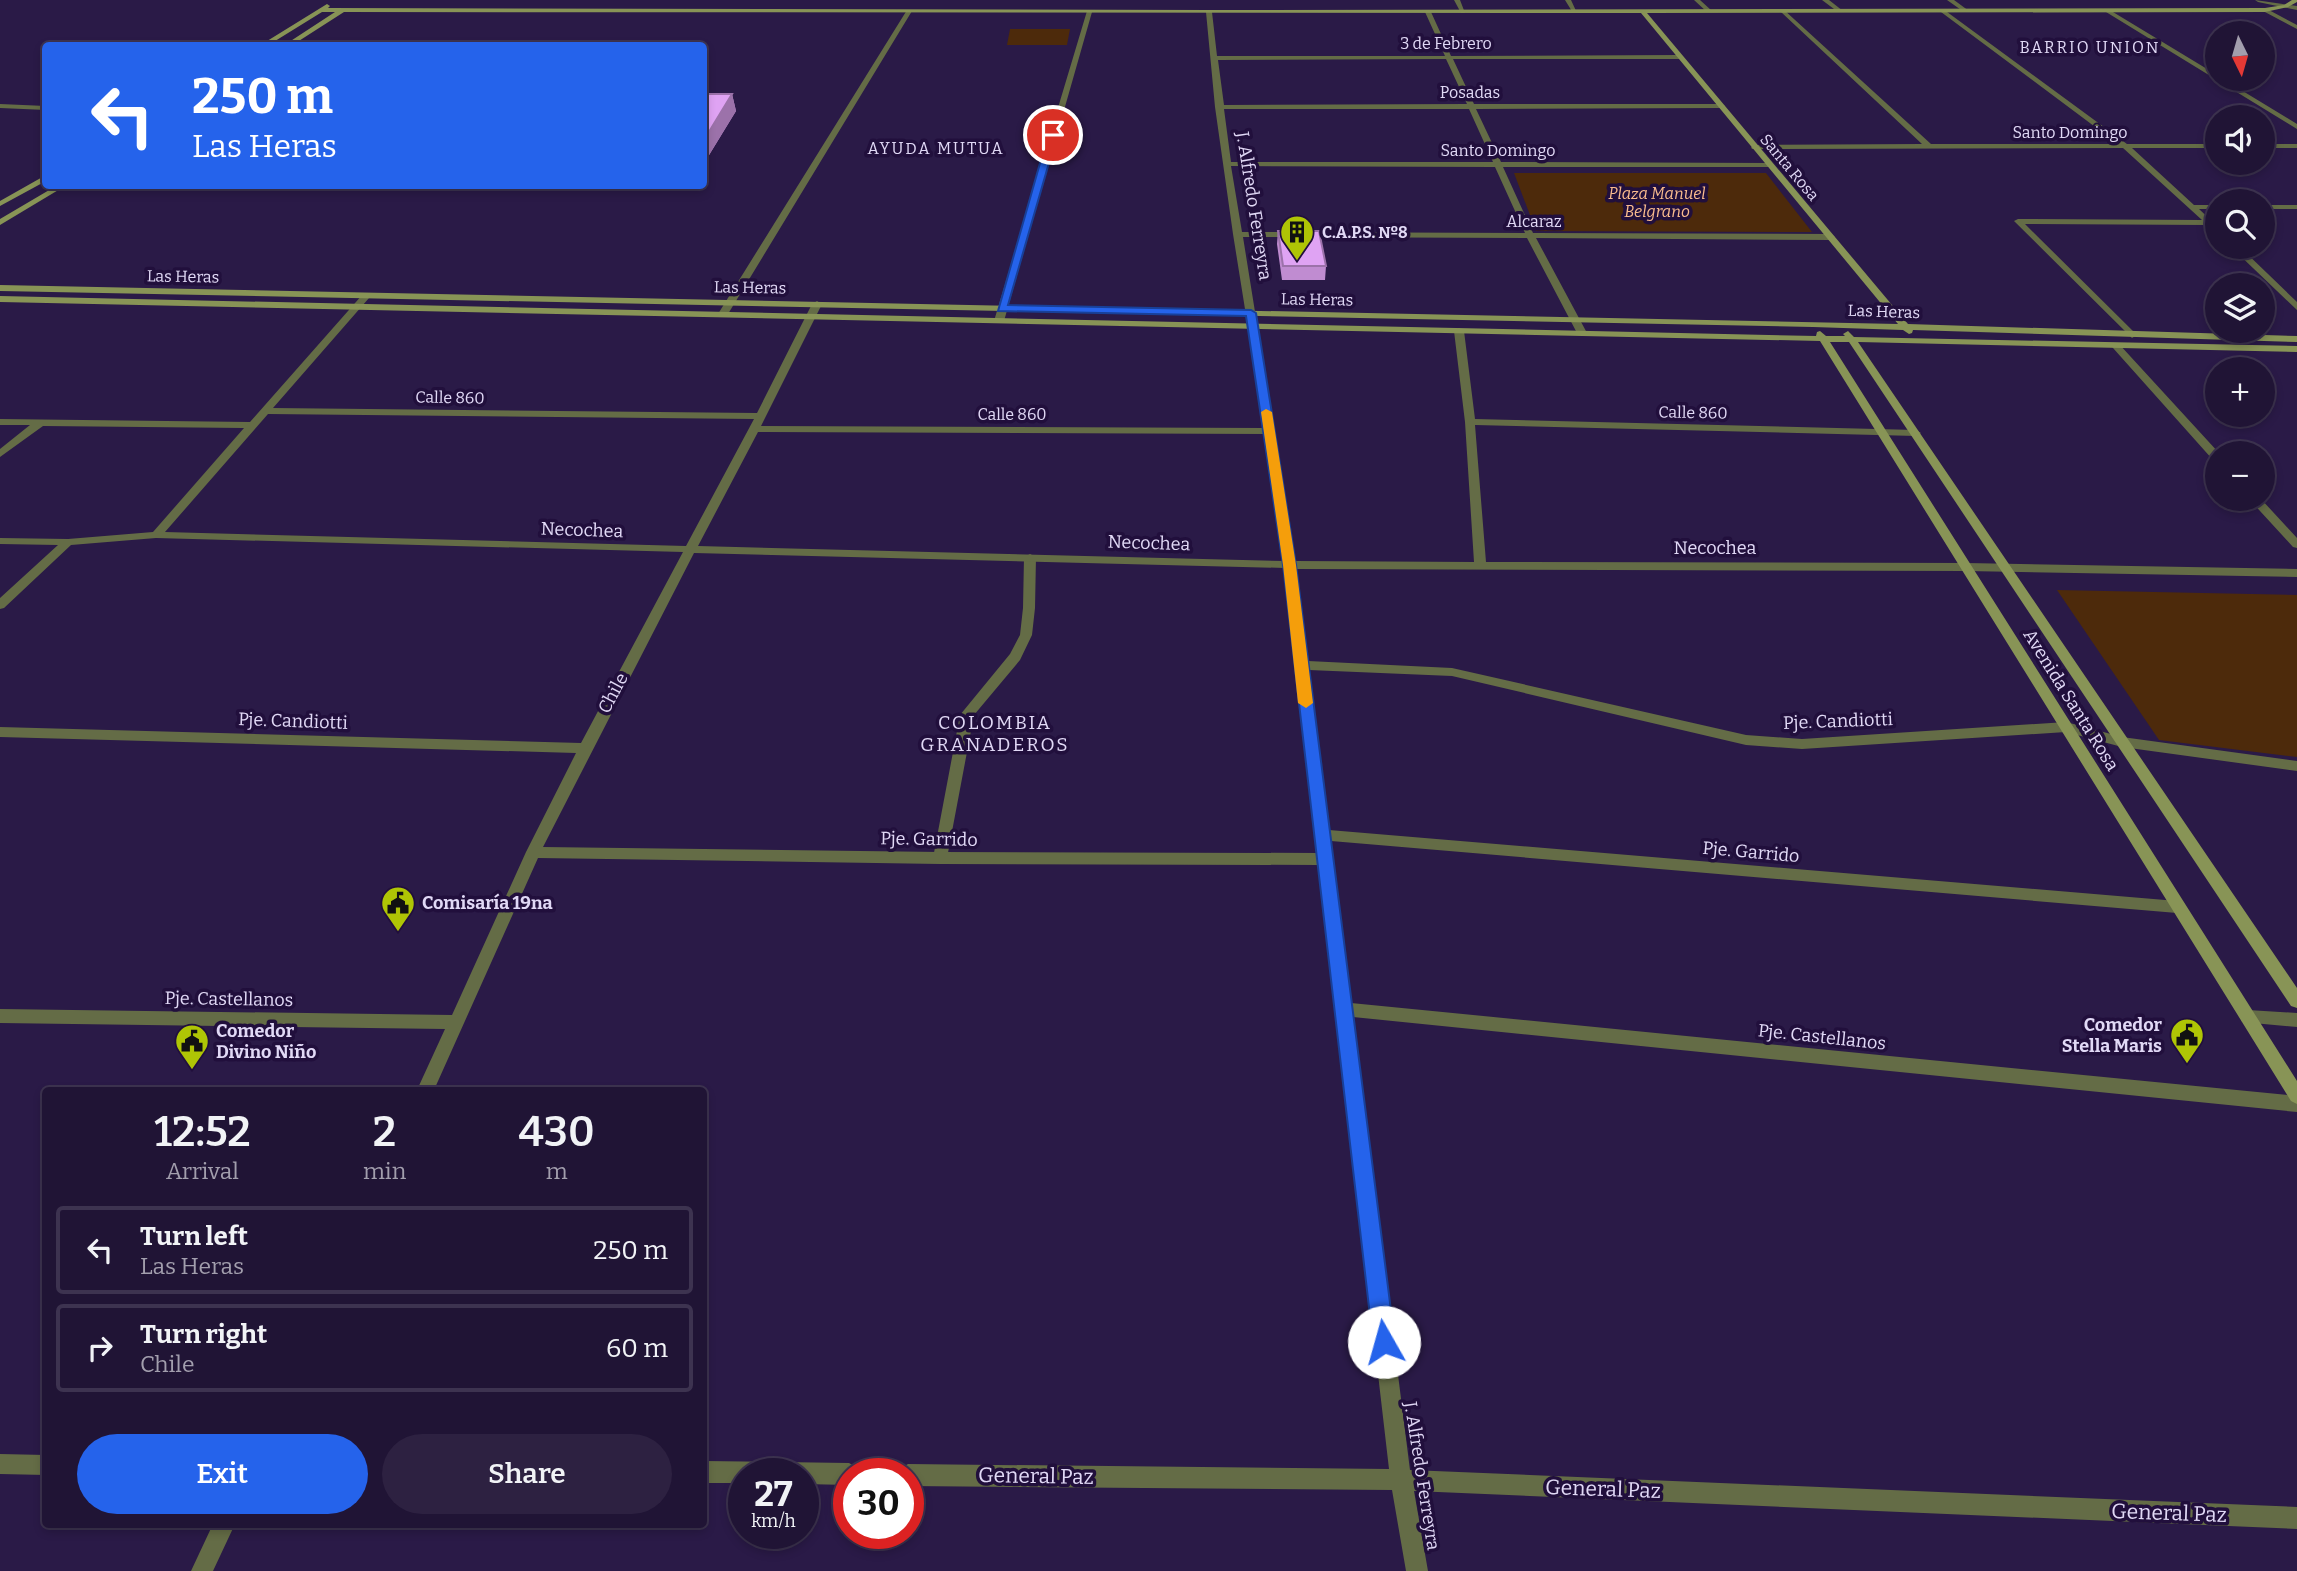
<!DOCTYPE html>
<html lang="en">
<head>
<meta charset="utf-8">
<style>
  body { margin:0; font-family:Bitter,serif; background:#2d2141; color:#f1f3f6; height:100vh; display:flex; flex-direction:column; font-size:26px; white-space:nowrap }
  * { box-sizing:border-box; margin:0 }
  p { font-size:23px; color:#a29ead }
  .icon { flex:none; width:38px; height:38px; fill:none; stroke:currentColor; stroke-width:2; stroke-linecap:round; stroke-linejoin:round }
  .map { position:relative; flex:1; overflow:hidden }
  .details { position:absolute; left:42px; top:1087px; width:665px; height:441px; display:flex; flex-direction:column; background:#201435; border-radius:7px; box-shadow:0 4px 10px #0003,0 0 0 2px #3d3350 }
  .details>* { flex:none }
  .top-card { position:absolute; left:42px; top:42px; width:665px; height:147px; border-radius:7px; box-shadow:0 4px 10px #0003,0 0 0 2px #3d3350; background:#2563eb; color:#fff; overflow:hidden }
  .needle { width:46px; rotate:175deg }
  .controls { position:absolute; left:2205px; top:21px; display:grid; gap:14px }
  .controls a { display:grid; place-items:center; width:70px; height:70px; border-radius:50%; background:#201435; box-shadow:0 4px 10px #0003,0 0 0 2px #3d3350; font-size:35px }
  .speed { position:absolute; left:728px; top:1458px; display:flex; gap:14px; font-size:35px; font-weight:700; text-align:center }
  .speed>* { display:grid; place-content:center; width:91px; height:91px; border-radius:50%; background:#201435; box-shadow:0 4px 10px #0003,0 0 0 2px #3d3350; line-height:1 }
  .speed small { font-size:18px; font-weight:400 }
  .speed .limit { border:10px solid #d22; background:#fff; color:#111 }
  .pin { position:absolute; display:grid; place-items:center; width:60px; height:60px; color:#fff; margin:-30px; border:4px solid #fff; border-radius:50%; box-shadow:0 2px 7px #0007 }
  .me { position:absolute; width:77px; margin:-38px; rotate:353deg; stroke-linejoin:round; filter:drop-shadow(0 0 5px #0008) }
  .turn { display:flex; align-items:center; gap:24px; height:147px; padding:0 35px; font-size:32px }
  .turn .icon { width:91px; height:91px; stroke-width:2.5 }
  .turn b { display:block; font-size:49px; line-height:60px }
  .eta { display:flex; justify-content:space-evenly; align-items:center; height:119px; text-align:center }
  .eta b { font-size:42px; font-weight:600; line-height:49px }
  .action { display:flex; gap:14px; margin-top:auto; padding:14px 35px }
  .action a { flex:1; height:80px; border-radius:42px; background:#2563eb; color:#fff; font-size:28px; font-weight:600; line-height:80px; text-align:center }
  .action a+a { background:#2d2141; color:#f1f3f6 }
  ul { padding:0; list-style:none }
  li { display:flex; align-items:center; gap:21px; height:88px; margin:0 14px 10px; padding:0 21px; border:4px solid #3d3350; border-radius:7px }
  li div { flex:1 }
  li b { display:block; font-size:26px }
  li em { font-style:normal }
  .map>svg:first-child { display:block }
  .green { fill:#4d2a0b }
  .lines { fill:none; stroke-linecap:round; stroke-linejoin:round }
  .lane { fill:#646c46; fill-rule:evenodd }
  .street { fill:#646c46; fill-rule:evenodd }
  .secondary { fill:#889456; fill-rule:evenodd }
  .wall { fill:#c08cd1 }
  .shaded-wall { fill:#9c72aa }
  .building { fill:#dfa3f3; stroke:#9c72aa; stroke-width:2 }
  .route { fill:#2563eb; stroke:#184099; stroke-width:2 }
  .slow { fill:#f59e0b }
  .labels { text-anchor:middle; stroke-width:7; stroke-linejoin:round; paint-order:stroke }
  .far-street-label { font-size:16px; fill:#e1d9f6; stroke:#210f3c }
  .far-neighbourhood-label { font-size:16px; letter-spacing:2px; fill:#e1d9f6; stroke:#210f3c }
  .far-park-label { font-size:16px; font-style:italic; fill:#fabc8e; stroke:#210f3c }
  .far-poi-label { font-size:16px; font-weight:bold; fill:#e1d9f6; stroke:#210f3c; text-anchor:start }
  .street-label { font-size:18px; fill:#e1d9f6; stroke:#210f3c }
  .poi-label { font-size:18px; font-weight:bold; fill:#e1d9f6; stroke:#210f3c; text-anchor:start }
  .neighbourhood-label { font-size:19px; letter-spacing:2px; fill:#e1d9f6; stroke:#210f3c }
  .near-street-label { font-size:21px; fill:#e1d9f6; stroke:#210f3c }
</style>
</head>
<body>
<div class="map">
<svg width="2297" height="1571" viewBox="0 0 2297 1571">
  <rect width="100%" height="100%" fill="#2a1a47"/>
  <path class="green" d="M 1010,29 L 1070,29 L 1067,45 L 1007,45 Z
    M 1514,173 L 1766,173 L 1812,232 L 1536,231 Z
    M 2057,590 L 2297,595 L 2297,757 L 2159,740 Z"/>
  <g class="lines">
    <path class="lane" d="M 1030,554 L 1036,557 L 1035,608 L 1032,635 L 1020,660 L 974,715 L 947,858 L 945,862 L 935,862 L 933,858 L 960,715 L 1010,654 L 1020,635 L 1023,608 L 1024,557 Z"/>
    <path class="street" d="M 1454,0 L 1460,0 L 1465,13 L 1461,13 Z
      M 1565,0 L 1571,0 L 1577,13 L 1573,13 Z
      M 1694,0 L 1700,0 L 1712,11 L 1707,12 Z
      M 1822,0 L 1829,0 L 1843,11 L 1838,12 Z
      M 1947,0 L 1954,0 L 1969,11 L 1964,12 Z
      M 2255,0 L 2297,6 L 2297,10 L 2258,2 Z
      M 1783,9 L 1931,144 L 2118,144 L 1941,12 L 1943,9 L 2127,144 L 2217,144 L 2217,148 L 2132,148 L 2194,205 L 2217,205 L 2217,209 L 2199,209 L 2217,226 L 2217,232 L 2207,225 L 2025,224 L 2135,333 L 2137,335 L 2132,338 L 2014,221 L 2018,219 L 2202,220 L 2123,148 L 1752,149 L 1751,147 L 1755,145 L 1922,144 L 1781,12 Z
      M 2108,9 L 2217,75 L 2217,79 L 2223,79 L 2297,124 L 2297,129 L 2106,12 Z
      M 2263,9 L 2267,9 L 2297,25 L 2297,29 L 2263,11 Z
      M 907,10 L 912,11 L 728,314 L 720,316 L 718,314 Z
      M 1428,10 L 1431,12 L 1451,56 L 1679,55 L 1682,57 L 1679,59 L 1453,59 L 1474,104 L 1721,104 L 1725,106 L 1721,108 L 1476,109 L 1501,162 L 1770,163 L 1774,165 L 1770,167 L 1503,167 L 1533,233 L 1831,234 L 1835,237 L 1831,240 L 1536,238 L 1587,333 L 1582,336 L 1577,333 L 1527,238 L 1243,237 L 1295,561 L 1474,562 L 1465,422 L 1454,331 L 1459,328 L 1464,331 L 1475,419 L 1916,430 L 1921,433 L 1916,436 L 1475,425 L 1486,562 L 1966,563 L 2297,569 L 2297,577 L 1966,571 L 1296,569 L 1308,661 L 1452,668 L 1746,735 L 1802,739 L 2066,722 L 2122,737 L 2297,761 L 2297,771 L 2122,747 L 2066,732 L 1802,749 L 1746,745 L 1452,676 L 1309,670 L 1329,830 L 2177,901 L 2182,903 L 2185,907 L 2182,911 L 2177,913 L 1331,841 L 1351,1003 L 2297,1096 L 2297,1112 L 1353,1017 L 1410,1470 L 2297,1507 L 2297,1529 L 1414,1491 L 1428,1571 L 1406,1571 L 1392,1490 L 908,1486 L 908,1474 L 898,1474 L 901,1468 L 908,1464 L 1389,1469 L 1319,865 L 940,864 L 538,858 L 434,1090 L 417,1090 L 445,1029 L 0,1023 L 0,1009 L 452,1015 L 526,852 L 576,753 L 0,737 L 0,727 L 581,743 L 683,552 L 156,538 L 71,545 L 4,608 L 0,609 L 0,598 L 58,545 L 0,544 L 0,538 L 68,539 L 153,532 L 244,428 L 43,426 L 0,457 L 0,449 L 30,425 L 0,425 L 0,419 L 250,422 L 363,294 L 366,293 L 370,296 L 369,298 L 273,408 L 757,413 L 812,304 L 817,301 L 822,304 L 761,426 L 1264,428 L 1233,234 L 1215,107 L 1206,12 L 1209,10 L 1212,12 L 1217,56 L 1445,56 L 1425,12 ZM 1446,59 L 1467,104 L 1224,105 L 1218,60 ZM 1224,109 L 1469,109 L 1493,162 L 1231,162 ZM 1231,166 L 1495,167 L 1525,233 L 1242,232 ZM 268,414 L 754,419 L 686,546 L 165,532 ZM 758,432 L 1265,434 L 1284,561 L 698,546 ZM 694,553 L 1285,568 L 1318,853 L 940,852 L 543,847 Z
      M 1087,11 L 1092,12 L 1004,321 L 996,323 L 994,321 Z
      M 0,104 L 46,106 L 46,110 L 0,108 Z
      M 2263,144 L 2297,144 L 2297,148 L 2263,148 Z
      M 2263,205 L 2297,205 L 2297,209 L 2263,209 Z
      M 2231,247 L 2240,247 L 2297,302 L 2297,310 Z
      M 2116,343 L 2119,344 L 2219,453 L 2217,461 L 2213,460 L 2113,348 L 2111,346 Z
      M 2249,499 L 2261,499 L 2297,538 L 2297,548 L 2293,547 Z
      M 2248,1010 L 2297,1013 L 2297,1027 L 2242,1022 L 2240,1017 L 2242,1012 Z
      M 0,1454 L 46,1455 L 46,1475 L 0,1474 Z
      M 704,1461 L 849,1463 L 856,1467 L 859,1474 L 849,1474 L 849,1485 L 803,1484 L 803,1474 L 744,1474 L 744,1483 L 704,1483 Z
      M 213,1524 L 235,1524 L 213,1571 L 191,1571 Z"/>
    <path class="secondary" d="M 2292,0 L 2297,0 L 2297,2 L 2288,7 L 2265,12 L 1647,13 L 1908,324 L 2297,336 L 2297,342 L 1913,330 L 1912,333 L 1909,334 L 1903,330 L 1813,327 L 0,291 L 0,285 L 1898,324 L 1641,13 L 344,12 L 291,46 L 283,46 L 335,12 L 322,12 L 267,46 L 259,46 L 327,4 L 330,6 L 328,8 L 1209,10 L 2265,8 L 2284,5 Z
      M 46,175 L 46,181 L 0,206 L 0,201 Z
      M 56,186 L 65,186 L 0,225 L 0,219 Z
      M 0,296 L 1816,336 L 1817,332 L 1820,331 L 1826,336 L 1845,336 L 1843,334 L 1848,331 L 1854,337 L 2297,346 L 2297,352 L 1858,342 L 2297,988 L 2297,1008 L 2291,1006 L 1849,342 L 1830,342 L 2297,1081 L 2297,1104 L 2291,1101 L 1820,341 L 0,302 Z"/>
  </g>
  <path class="wall" d="M 704,94 L 732,94 L 736,111 L 706,160 L 704,160 Z
    M 1278,231 L 1326,266 L 1325,280 L 1282,280 L 1277,244 Z"/>
  <path class="shaded-wall" d="M 732,94 L 736,111 L 706,160 L 704,147 L 704,140 Z"/>
  <path class="building" d="M 704,94 L 732,94 L 704,140 Z
    M 1278,231 L 1319,231 L 1326,266 L 1283,266 Z"/>
  <path class="route" d="M 1053,133 L 1057,135 L 1008,305 L 1251,310 L 1256,313 L 1296,565 L 1395,1342 L 1392,1350 L 1384,1353 L 1376,1350 L 1373,1342 L 1283,565 L 1246,316 L 998,311 L 1048,135 Z"/>
  <path class="slow" d="M 1266,409 L 1272,412 L 1296,565 L 1313,703 L 1306,708 L 1298,703 L 1283,565 L 1261,412 Z"/>
  <defs>
    <g id="building-pin" transform="scale(1.75)"><path d="M0 17L-7.5 6A9.5 9.5 0 1 1 7.5 6Z" fill="#afc505" stroke="#210f3c"/><path d="M-4-6H4V6H1V3H-1V6H-4ZM-2.5-4.3h1.7v1.8h-1.7ZM.8-4.3h1.7v1.8H.8ZM-2.5-1h1.7V.8h-1.7ZM.8-1h1.7V.8H.8Z" fill="#111"/></g>
    <g id="civic-pin" transform="scale(1.75)"><path d="M0 17L-7.5 6A9.5 9.5 0 1 1 7.5 6Z" fill="#afc505" stroke="#210f3c"/><path d="M-.6-6.5H3V-4.5H.6V-3L4-1V1h2V6H-6V1h2V-1L-.6-3ZM-1.2 2.5V6h2.4V2.5Z" fill="#111"/></g>
  </defs>
  <g fill-rule="evenodd">
    <use href="#building-pin" x="1297" y="232"/>
    <use href="#civic-pin" x="398" y="903"/>
    <use href="#civic-pin" x="2187" y="1035"/>
    <use href="#civic-pin" x="192" y="1041"/>
  </g>
  <g class="labels">
    <g class="far-street-label">
      <text x="1446" y="49">3 de Febrero</text>
      <text x="1470" y="98">Posadas</text>
      <text x="2070" y="138">Santo Domingo</text>
      <text x="1498" y="156">Santo Domingo</text>
      <text transform="translate(1790 167) rotate(50)" y="6">Santa Rosa</text>
      <text x="1534" y="227">Alcaraz</text>
      <text transform="translate(183 276) rotate(1)" y="6">Las Heras</text>
      <text transform="translate(750 287) rotate(1)" y="6">Las Heras</text>
      <text transform="translate(1317 299) rotate(1)" y="6">Las Heras</text>
      <text transform="translate(1884 311) rotate(2)" y="6">Las Heras</text>
      <text transform="translate(450 397) rotate(1)" y="6">Calle 860</text>
      <text transform="translate(1693 412) rotate(1)" y="6">Calle 860</text>
      <text x="1012" y="420">Calle 860</text>
    </g>
    <g class="far-neighbourhood-label">
      <text x="2090" y="53">BARRIO UNION</text>
      <text x="936" y="154">AYUDA MUTUA</text>
    </g>
    <g class="far-park-label">
      <text x="1657" y="199">Plaza Manuel<tspan x="1657" dy="18">Belgrano</tspan></text>
    </g>
    <g class="far-poi-label">
      <text x="1322" y="238">C.A.P.S. Nº8</text>
    </g>
    <g class="street-label">
      <text transform="translate(1254 206) rotate(81)" y="6">J. Alfredo Ferreyra</text>
      <text transform="translate(582 530) rotate(2)" y="6">Necochea</text>
      <text transform="translate(1149 543) rotate(2)" y="6">Necochea</text>
      <text x="1715" y="554">Necochea</text>
      <text transform="translate(613 693) rotate(-62)" y="6">Chile</text>
      <text transform="translate(2071 700) rotate(58)" y="6">Avenida Santa Rosa</text>
      <text transform="translate(293 721) rotate(2)" y="6">Pje. Candiotti</text>
      <text transform="translate(1838 721) rotate(-2)" y="6">Pje. Candiotti</text>
      <text transform="translate(929 839) rotate(1)" y="6">Pje. Garrido</text>
      <text transform="translate(1751 852) rotate(5)" y="6">Pje. Garrido</text>
      <text transform="translate(229 999) rotate(1)" y="6">Pje. Castellanos</text>
      <text transform="translate(1822 1037) rotate(6)" y="6">Pje. Castellanos</text>
      <text transform="translate(1422 1476) rotate(81)" y="6">J. Alfredo Ferreyra</text>
    </g>
    <g class="poi-label">
      <text x="422" y="909">Comisaría 19na</text>
      <text x="2162" y="1031" text-anchor="end">Comedor<tspan x="2162" dy="21">Stella Maris</tspan></text>
      <text x="216" y="1037">Comedor<tspan x="216" dy="21">Divino Niño</tspan></text>
    </g>
    <g class="neighbourhood-label">
      <text x="995" y="729">COLOMBIA<tspan x="995" dy="22">GRANADEROS</tspan></text>
    </g>
    <g class="near-street-label">
      <text transform="translate(1036 1476) rotate(1)" y="7">General Paz</text>
      <text transform="translate(1603 1489) rotate(2)" y="7">General Paz</text>
      <text transform="translate(2169 1513) rotate(2)" y="7">General Paz</text>
    </g>
  </g>
</svg>
<div class="controls">
<a><svg class="needle" viewBox="-14 -14 28 28"><path d="M0-13l5 13h-10z" fill="#e53935"/><path d="M0 13l5-13h-10z" fill="#a29ead"/></svg></a>
<a><svg class="icon" aria-label="sound" viewBox="0 0 24 24"><path d="M4 9h4l5-4v14l-5-4H4zM17 9q2 3 0 6"/></svg></a>
<a><svg class="icon" aria-label="search" viewBox="0 0 24 24"><circle cx="10" cy="10" r="6"/><path d="M15 15l6 6"/></svg></a>
<a><svg class="icon" aria-label="layers" viewBox="0 0 24 24"><path d="M12 4l9 5-9 5-9-5zM3 14l9 5 9-5"/></svg></a>
<a>+</a>
<a>−</a>
</div>
<div class="speed"><div>27<small>km/h</small></div><div class="limit">30</div></div>
<div class="pin" style="left:1053px;top:135px;background:#d93025"><svg class="icon" aria-label="arrive" viewBox="0 0 24 24"><path d="M6 21V4h12l-3 4 3 4H6"/></svg></div>
<svg class="me" style="left:1384px;top:1342px" viewBox="-20 -20 40 40"><circle r="19" fill="#fff"/><path d="M0-13L10 11 0 6-10 11z" fill="#2563eb"/></svg>
<div class="top-card">
<div class="turn"><svg class="icon" aria-label="left" viewBox="0 0 24 24"><path d="M17 20v-9H6M10 6l-5 5 5 5"/></svg><div><b>250 m</b>Las Heras</div></div>
</div>
<section class="details">
<div class="eta">
<div><b>12:52</b><p>Arrival</p></div>
<div><b>2</b><p>min</p></div>
<div><b>430</b><p>m</p></div>
</div>
<ul>
<li><svg class="icon" aria-label="left" viewBox="0 0 24 24"><path d="M17 20v-9H6M10 6l-5 5 5 5"/></svg><div><b>Turn left</b><p>Las Heras</p></div><em>250 m</em></li>
<li><svg class="icon" aria-label="right" viewBox="0 0 24 24"><path d="M7 20v-9h11M14 6l5 5-5 5"/></svg><div><b>Turn right</b><p>Chile</p></div><em>60 m</em></li>
</ul>
<div class="action"><a>Exit</a><a>Share</a></div>
</section>
</div>
</body>
</html>
